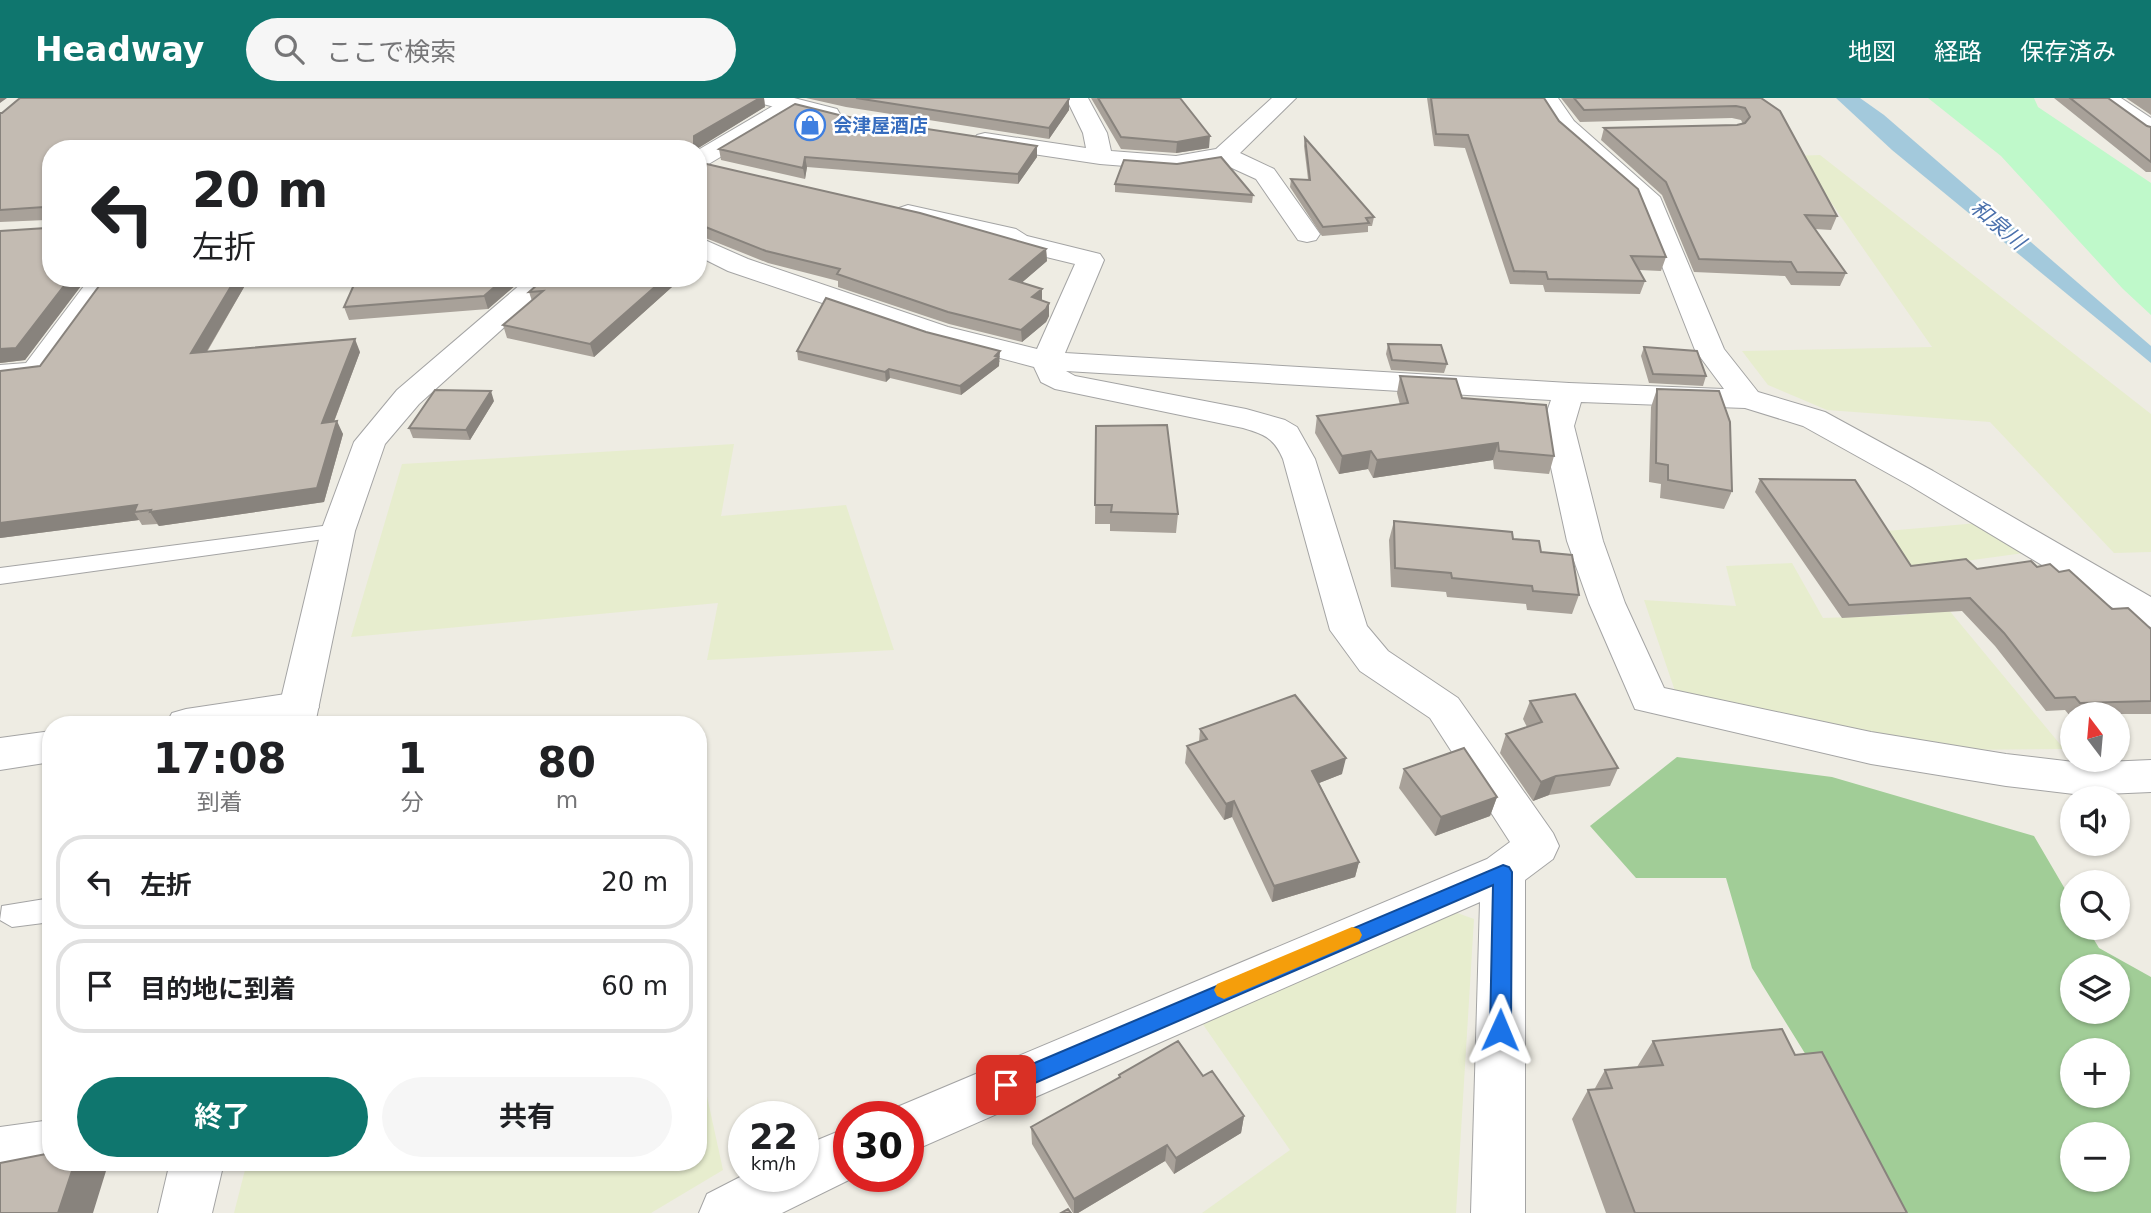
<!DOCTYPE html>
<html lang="ja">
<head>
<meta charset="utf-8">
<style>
  body { margin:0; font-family:"DejaVu Sans","Noto Sans JP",sans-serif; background:#f6f6f6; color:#202124; height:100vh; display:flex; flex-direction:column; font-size:26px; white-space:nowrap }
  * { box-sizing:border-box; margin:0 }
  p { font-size:23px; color:#757577 }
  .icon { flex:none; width:38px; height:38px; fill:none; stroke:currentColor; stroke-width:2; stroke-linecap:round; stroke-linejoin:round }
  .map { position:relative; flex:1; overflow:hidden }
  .sheet { position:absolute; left:42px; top:618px; width:665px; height:455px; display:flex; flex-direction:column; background:#fff; border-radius:28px; box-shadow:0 2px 5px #0004 }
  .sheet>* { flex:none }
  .top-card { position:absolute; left:42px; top:42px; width:665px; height:147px; border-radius:28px; box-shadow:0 2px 5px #0004; background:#fff; color:#202124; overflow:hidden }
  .needle { width:46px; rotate:344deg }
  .tools { position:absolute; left:2060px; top:604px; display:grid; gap:14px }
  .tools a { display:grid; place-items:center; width:70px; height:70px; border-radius:50%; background:#fff; box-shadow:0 2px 5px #0004; font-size:35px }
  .speed { position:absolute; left:728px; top:1003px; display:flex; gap:14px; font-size:35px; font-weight:700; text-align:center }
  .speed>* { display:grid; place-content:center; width:91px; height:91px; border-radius:50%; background:#fff; box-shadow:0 2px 5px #0004; line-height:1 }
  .speed small { font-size:18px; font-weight:400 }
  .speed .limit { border:10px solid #d22; background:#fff; color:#111 }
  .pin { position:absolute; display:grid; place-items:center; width:60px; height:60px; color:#fff; margin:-30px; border-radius:14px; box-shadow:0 4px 10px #0006 }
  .me { position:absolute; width:77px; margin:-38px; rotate:1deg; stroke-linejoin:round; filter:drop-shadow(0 0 5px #0008) }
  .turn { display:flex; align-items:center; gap:24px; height:147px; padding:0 35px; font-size:32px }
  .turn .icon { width:91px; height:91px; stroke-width:2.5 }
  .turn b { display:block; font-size:49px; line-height:60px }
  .eta { display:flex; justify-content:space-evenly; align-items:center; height:119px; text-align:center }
  .eta b { font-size:42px; font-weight:700; line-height:49px }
  .action { display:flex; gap:14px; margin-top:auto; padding:14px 35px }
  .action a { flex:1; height:80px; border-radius:42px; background:#0f766e; color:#fff; font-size:28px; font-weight:700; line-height:80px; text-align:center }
  .action a+a { background:#f6f6f6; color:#202124 }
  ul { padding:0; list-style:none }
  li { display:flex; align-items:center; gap:21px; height:94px; margin:0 14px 10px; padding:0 21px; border:4px solid #e0e0e0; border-radius:28px }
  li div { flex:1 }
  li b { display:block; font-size:26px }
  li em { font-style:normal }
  header { display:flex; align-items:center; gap:42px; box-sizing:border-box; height:98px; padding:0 35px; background:#0f766e; color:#fff }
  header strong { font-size:33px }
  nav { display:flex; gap:38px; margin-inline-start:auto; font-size:24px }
  .search { width:490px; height:63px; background:#f6f6f6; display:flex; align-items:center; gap:18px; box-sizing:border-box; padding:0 24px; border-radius:38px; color:#757577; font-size:26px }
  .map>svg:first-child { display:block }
  .farmland { fill:#e7edce }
  .forest { fill:#a1cd97; fill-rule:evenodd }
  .park { fill:#bff9ca }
  .water { fill:#a3c9dc }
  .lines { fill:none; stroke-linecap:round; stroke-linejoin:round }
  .service-casing { stroke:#a4a4a4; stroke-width:2 }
  .minor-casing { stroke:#a4a4a4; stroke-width:2 }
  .tertiary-casing { stroke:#a4a4a4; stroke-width:2 }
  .service { fill:#fff; fill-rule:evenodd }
  .minor { fill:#fff; fill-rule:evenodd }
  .tertiary { fill:#fff; fill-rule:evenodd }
  .wall { fill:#a8a199 }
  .shaded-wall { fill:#88837d }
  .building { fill:#c3bbb2; stroke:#88837d; stroke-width:2 }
  .route { fill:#1a73e8; stroke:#114b97; stroke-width:2 }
  .slow { fill:#f59e0b }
  .labels { text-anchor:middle; stroke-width:5; stroke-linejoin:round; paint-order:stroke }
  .far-shop-label { font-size:19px; font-weight:bold; fill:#366cbe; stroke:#fff; text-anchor:start }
  .far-water-label { font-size:21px; font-style:italic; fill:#4a70ac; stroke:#fff }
</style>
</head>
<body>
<header>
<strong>Headway</strong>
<div class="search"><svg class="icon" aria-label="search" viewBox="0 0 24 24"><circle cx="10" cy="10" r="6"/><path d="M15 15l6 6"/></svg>ここで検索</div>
<nav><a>地図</a><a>経路</a><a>保存済み</a></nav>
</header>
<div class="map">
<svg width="2151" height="1115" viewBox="0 0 2151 1115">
  <rect width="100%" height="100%" fill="#eeece3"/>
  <path class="farmland" d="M 1820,57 L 2151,316 L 2151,454 L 2114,455 L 1990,324 L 1827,312 L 1768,287 L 1742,253 L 1932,249 L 1828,100 L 1732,98 L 1709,61 Z
    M 734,346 L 721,418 L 846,407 L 894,552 L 707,562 L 718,505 L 351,539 L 402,366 Z
    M 1978,425 L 2024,455 L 1914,470 L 2064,651 L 1949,652 L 1675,593 L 1644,502 L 1736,508 L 1726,468 L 1792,465 L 1823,520 L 1907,517 L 1852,436 Z
    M 1446,811 L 1474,821 L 1456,1115 L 1202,1115 L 1290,1052 L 1202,925 Z
    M 698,957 L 723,1072 L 651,1115 L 234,1115 L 247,1064 L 698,1064 Z"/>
  <path class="forest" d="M 1677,659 L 1832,679 L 2034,738 L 2072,803 L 2072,830 L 2087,830 L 2099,850 L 2151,879 L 2151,1115 L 1904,1115 L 1752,870 L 1726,780 L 1636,780 L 1590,728 ZM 2072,868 L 2118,868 L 2118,914 L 2072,914 ZM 2072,952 L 2118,952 L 2118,998 L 2072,998 ZM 2072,1036 L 2118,1036 L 2118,1082 L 2072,1082 Z"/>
  <path class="park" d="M 1928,0 L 2034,0 L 2038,9 L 2151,85 L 2151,217 L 2123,191 L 2001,58 Z"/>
  <path class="water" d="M 1836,0 L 1860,0 L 1884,17 L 2151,248 L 2151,265 L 1892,52 Z"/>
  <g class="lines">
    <g class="service-casing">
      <path id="service" d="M 338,426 L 346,428 L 349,433 L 346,438 L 0,486 L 0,470 Z
        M 51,800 L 51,824 L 12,829 L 0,822 L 2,808 Z"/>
    </g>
    <g class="minor-casing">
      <path id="minor" d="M 756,0 L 794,0 L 837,11 L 840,16 L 837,21 L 829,23 L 759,5 Z
        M 1066,0 L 1088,0 L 1107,35 L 1111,53 L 1176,58 L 1216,51 L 1272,0 L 1296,0 L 1240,55 L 1274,71 L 1320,136 L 1316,142 L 1307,144 L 1298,142 L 1256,81 L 1221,65 L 1176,72 L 1100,66 L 985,49 L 977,47 L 973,42 L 977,37 L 985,35 L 1086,50 L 1083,35 Z
        M 1536,0 L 1558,0 L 1574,23 L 1660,99 L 1724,251 L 1758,294 L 1825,314 L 1933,373 L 2151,499 L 2151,529 L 2138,525 L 1909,387 L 1803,328 L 1745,310 L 1581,304 L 1574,328 L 1603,443 L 1625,505 L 1664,590 L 1871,634 L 2006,656 L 2082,665 L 2151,662 L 2151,694 L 2082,697 L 2006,688 L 1871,666 L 1635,611 L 1589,505 L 1567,443 L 1542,328 L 1551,302 L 1066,273 L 1075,278 L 1246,311 L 1285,322 L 1297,329 L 1315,361 L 1367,528 L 1388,553 L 1458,600 L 1553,735 L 1559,748 L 1553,761 L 1525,782 L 1525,1115 L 1471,1115 L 1480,804 L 908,1055 L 908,1018 L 887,1018 L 890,1012 L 1487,761 L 1510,744 L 1430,620 L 1360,573 L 1330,532 L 1283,361 C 1274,340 1264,336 1243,330 L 1055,291 L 1041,284 L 1034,269 L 928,241 L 728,173 L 698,158 L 698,139 L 748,161 L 948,229 L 1037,251 L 1075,166 L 1009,150 L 998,143 L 899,120 L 895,115 L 899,110 L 908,107 L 1016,131 L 1027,138 L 1100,156 L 1104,162 L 1065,255 L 1569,285 L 1724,291 L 1695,252 L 1636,102 L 1558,33 Z
        M 2095,0 L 2121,0 L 2151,20 L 2151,37 L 2143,35 Z
        M 90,180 L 118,180 L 46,279 L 0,285 L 0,267 L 26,265 Z
        M 299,594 L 313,599 L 319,609 L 313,619 L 281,626 L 166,626 L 172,615 L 186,611 Z
        M 51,633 L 51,664 L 0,672 L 0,640 Z
        M 51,1022 L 51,1064 L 70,1065 L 51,1072 L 0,1081 L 0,1029 Z
        M 849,1029 L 849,1078 L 857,1078 L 782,1115 L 699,1115 L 707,1096 L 744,1077 L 803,1078 L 803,1048 Z"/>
    </g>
    <g class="tertiary-casing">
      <path id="tertiary" d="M 791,0 L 799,2 L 802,7 L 799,12 L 707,67 L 698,69 L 698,52 L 783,2 Z
        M 528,180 L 559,180 L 419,306 L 385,346 L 355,433 L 315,626 L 275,626 L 321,433 L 354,344 L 397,292 Z
        M 170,1064 L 224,1064 L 212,1115 L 158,1115 Z"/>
    </g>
    <use href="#service" class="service"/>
    <use href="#minor" class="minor"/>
    <use href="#tertiary" class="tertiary"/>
  </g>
  <path class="wall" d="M 20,0 L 764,0 L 765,9 L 697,50 L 51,51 L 51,180 L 87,180 L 25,262 L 0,265 L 0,133 L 46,130 L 46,122 L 0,124 L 0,15 L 2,15 Z
    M 806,0 L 1069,0 L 1069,12 L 1049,41 L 846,9 Z
    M 1091,0 L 1180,0 L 1209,50 L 1176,55 L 1121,51 Z
    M 1427,0 L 1544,0 L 1559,23 L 1666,159 L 1661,173 L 1639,172 L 1645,183 L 1640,196 L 1545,194 L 1543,187 L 1510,186 L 1465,50 L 1434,48 Z
    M 1561,0 L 1761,0 L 1837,118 L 1831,132 L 1815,131 L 1846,175 L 1840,188 L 1791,187 L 1785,178 L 1694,174 L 1662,97 L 1601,42 L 1604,30 L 1737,27 L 1743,26 L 1741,22 L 1732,20 L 1580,24 Z
    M 2054,0 L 2108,0 L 2147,28 L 2151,29 L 2151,74 L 2146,74 Z
    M 2126,0 L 2151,0 L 2151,17 Z
    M 843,18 L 1037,48 L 1037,59 L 1018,86 L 807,69 L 805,81 L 721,62 L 719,51 Z
    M 1305,40 L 1374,119 L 1372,128 L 1368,128 L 1368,134 L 1322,138 L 1290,89 L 1291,81 L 1308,81 L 1304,48 Z
    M 698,64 L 1046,151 L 1047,163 L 1021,185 L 1042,191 L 1042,203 L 1049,218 L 1046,224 L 1022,244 L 949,226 L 838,189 L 838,183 L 768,165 L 698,137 Z
    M 1115,86 L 1253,97 L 1252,105 L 1115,94 Z
    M 105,180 L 303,180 L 247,184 L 207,254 L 360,254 L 334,324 L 343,336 L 324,404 L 159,428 L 157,426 L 142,427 L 139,422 L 0,440 L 0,273 L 40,268 Z
    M 524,180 L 488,211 L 349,222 L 344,209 Z
    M 682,180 L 594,259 L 507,240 L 503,227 L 532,203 L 529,194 Z
    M 926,234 L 1000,263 L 999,264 L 999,268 L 961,297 L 890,280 L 886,284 L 798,262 L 797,253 Z
    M 1388,246 L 1447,266 L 1444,275 L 1391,272 L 1386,256 Z
    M 1644,249 L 1706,278 L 1703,288 L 1649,285 L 1641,258 Z
    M 1400,278 L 1462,300 L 1554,358 L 1549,376 L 1494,371 L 1493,362 L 1373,380 L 1368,371 L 1339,376 L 1315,335 L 1317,318 L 1400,307 L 1397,295 Z
    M 1657,291 L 1732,393 L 1724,411 L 1660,400 L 1661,386 L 1649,384 L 1651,309 Z
    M 494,303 L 470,342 L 413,340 L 409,330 Z
    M 1096,328 L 1178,416 L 1176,435 L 1110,433 L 1110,426 L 1095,426 Z
    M 1760,381 L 1911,468 L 1977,471 L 2037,469 L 2059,474 L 2112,511 L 2151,531 L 2151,616 L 2072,616 L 2072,618 L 2070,618 L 2065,612 L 2046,613 L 1995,548 L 1962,513 L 1842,520 L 1755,394 Z
    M 1394,423 L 1513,441 L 1541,454 L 1579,497 L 1572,516 L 1527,512 L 1526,506 L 1447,499 L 1446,494 L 1391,489 L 1389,442 Z
    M 1530,603 L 1618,670 L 1610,688 L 1549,697 L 1533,703 L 1500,655 L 1506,636 L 1527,629 L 1523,621 Z
    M 1200,631 L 1342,676 L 1319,685 L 1359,764 L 1355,779 L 1272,804 L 1232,719 L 1224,722 L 1185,665 L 1187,648 L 1199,644 Z
    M 1404,671 L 1497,699 L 1490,718 L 1435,738 L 1399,690 Z
    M 1653,943 L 1795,957 L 1907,1115 L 1606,1115 L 1572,1021 L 1588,992 L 1594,992 L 1605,972 L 1637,969 Z
    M 1119,977 L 1203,978 L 1244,1018 L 1241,1035 L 1174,1076 L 1165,1063 L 1078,1115 L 1073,1115 L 1032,1046 L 1031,1029 L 1119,980 Z"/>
  <path class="shaded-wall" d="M 0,0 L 7,0 L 0,5 Z
    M 760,0 L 764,0 L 765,9 L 697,51 L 694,51 L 694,38 Z
    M 1069,1 L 1069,12 L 1049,41 L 1049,30 Z
    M 1210,38 L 1209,50 L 1176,55 L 1177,44 Z
    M 1037,48 L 1037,59 L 1018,86 L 1018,76 Z
    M 805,59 L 807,69 L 805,81 L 803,70 Z
    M 699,150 L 701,163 L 698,165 L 698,151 Z
    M 1046,151 L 1047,163 L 1011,194 L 1010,181 Z
    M 70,180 L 87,180 L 25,262 L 0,265 L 0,251 Z
    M 236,180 L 245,180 L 247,184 L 198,268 L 191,255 Z
    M 505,180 L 524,180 L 488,211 L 484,198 Z
    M 665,180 L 682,180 L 594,259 L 590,246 Z
    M 1042,191 L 1042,204 L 1032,199 Z
    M 1049,205 L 1049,218 L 1046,224 L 1022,244 L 1021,232 Z
    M 355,241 L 360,254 L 328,339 L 322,325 Z
    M 1000,253 L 999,268 L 961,297 L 960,288 Z
    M 889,271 L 890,280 L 886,284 L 885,274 Z
    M 491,293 L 494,303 L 470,342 L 466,332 Z
    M 337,323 L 343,336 L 324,404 L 159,428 L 150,414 Z
    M 1498,345 L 1493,362 L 1373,380 L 1377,362 Z
    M 1371,353 L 1368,371 L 1339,376 L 1342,358 Z
    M 137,407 L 134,414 L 139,422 L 0,440 L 0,425 Z
    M 1346,660 L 1342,676 L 1309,689 L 1312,673 Z
    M 1556,678 L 1549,697 L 1533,703 L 1541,684 Z
    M 1497,699 L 1490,718 L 1435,738 L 1441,719 Z
    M 1234,703 L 1232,719 L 1224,722 L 1226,706 Z
    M 1359,764 L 1355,779 L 1272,804 L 1274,788 Z
    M 1244,1018 L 1241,1035 L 1174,1076 L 1176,1060 Z
    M 1167,1047 L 1165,1063 L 1078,1115 L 1074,1115 L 1074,1101 Z
    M 75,1064 L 96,1064 L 106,1073 L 93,1115 L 58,1115 Z"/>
  <path class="building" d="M 20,0 L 760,0 L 694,38 L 694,51 L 51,51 L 51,180 L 70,180 L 16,250 L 0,251 L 0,133 L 46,130 L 47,112 L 44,109 L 0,112 L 0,15 L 2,15 Z
    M 856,0 L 1069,0 L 1069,1 L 1049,30 Z
    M 1098,0 L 1180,0 L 1210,38 L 1177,44 L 1121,39 Z
    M 1431,0 L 1544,0 L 1559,23 L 1638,91 L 1666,159 L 1631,158 L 1645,183 L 1548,181 L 1546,174 L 1514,173 L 1468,37 L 1436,36 Z
    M 1574,0 L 1761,0 L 1780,13 L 1837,118 L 1805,117 L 1846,175 L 1797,174 L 1791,164 L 1699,161 L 1666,84 L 1604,30 L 1737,27 L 1745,25 L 1750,19 L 1745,10 L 1736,8 L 1584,12 Z
    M 2070,0 L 2108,0 L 2147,28 L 2151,29 L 2151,64 Z
    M 795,6 L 843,18 L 1037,48 L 1018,76 L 805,59 L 803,70 L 719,51 Z
    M 1305,40 L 1374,119 L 1366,120 L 1369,125 L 1323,129 L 1291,81 L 1310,82 Z
    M 1221,59 L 1253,97 L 1115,86 L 1124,62 L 1177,66 Z
    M 698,64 L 920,115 L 1046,151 L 1010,181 L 1042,191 L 1032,199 L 1049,205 L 1046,211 L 1021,232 L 948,214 L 837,176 L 840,171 L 766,153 L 698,126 Z
    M 105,180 L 236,180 L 191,255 L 355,241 L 322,325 L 337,323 L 317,390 L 150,414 L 151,412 L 134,414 L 137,407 L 0,425 L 0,273 L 40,268 Z
    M 357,180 L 505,180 L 484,198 L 344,209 Z
    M 545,180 L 665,180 L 590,246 L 503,227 L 543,193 L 529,194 Z
    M 826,200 L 926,234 L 1000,253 L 995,258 L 998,259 L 960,288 L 889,271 L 885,274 L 797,253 Z
    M 1388,246 L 1441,247 L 1447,266 L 1392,262 Z
    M 1644,249 L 1697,253 L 1706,278 L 1653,276 Z
    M 1400,278 L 1456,281 L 1462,300 L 1546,307 L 1554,358 L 1499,353 L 1498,345 L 1377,362 L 1371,353 L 1342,358 L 1317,318 L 1408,305 Z
    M 1657,291 L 1719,293 L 1730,324 L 1732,393 L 1668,382 L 1668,367 L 1656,365 Z
    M 435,292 L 491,293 L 466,332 L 409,330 Z
    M 1167,327 L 1178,416 L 1111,414 L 1112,407 L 1095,407 L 1096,328 Z
    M 1760,381 L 1855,382 L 1911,468 L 1966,461 L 1977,471 L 2031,463 L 2037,469 L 2050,466 L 2059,474 L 2069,472 L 2112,511 L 2128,510 L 2151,531 L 2151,603 L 2080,605 L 2075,599 L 2055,600 L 2004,535 L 1970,500 L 1849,507 Z
    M 1394,423 L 1512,434 L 1513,441 L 1539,443 L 1541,454 L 1572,457 L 1579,497 L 1533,493 L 1532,488 L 1452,480 L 1451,475 L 1395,470 Z
    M 1575,596 L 1618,670 L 1556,678 L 1541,684 L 1506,636 L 1542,624 L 1530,603 Z
    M 1295,597 L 1346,660 L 1312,673 L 1359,764 L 1274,788 L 1234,703 L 1226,706 L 1187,648 L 1207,641 L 1200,631 Z
    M 1464,650 L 1497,699 L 1441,719 L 1404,671 Z
    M 1782,931 L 1795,957 L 1822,954 L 1907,1115 L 1635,1115 L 1588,992 L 1612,990 L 1605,972 L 1663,967 L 1653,943 Z
    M 1178,943 L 1203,978 L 1212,973 L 1244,1018 L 1176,1060 L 1167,1047 L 1074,1101 L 1031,1029 L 1120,979 L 1119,977 Z
    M 51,1055 L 51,1064 L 75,1064 L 58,1115 L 0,1115 L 0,1065 Z
    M 1068,1111 L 1071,1115 L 1061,1115 Z"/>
  <path class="route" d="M 1503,767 L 1509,769 L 1512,774 L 1511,932 L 1508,938 L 1500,941 L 1493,938 L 1490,932 L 1493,787 L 1014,994 L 1006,997 L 999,994 L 996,987 L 999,980 Z"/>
  <path class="slow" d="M 1352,829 L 1359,831 L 1362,837 L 1359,843 L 1231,898 L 1224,901 L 1217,898 L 1214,892 L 1217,886 Z"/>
  <defs>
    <g id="shop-ring" transform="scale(1.575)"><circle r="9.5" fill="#fff" stroke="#3f7fe0" stroke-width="1.5"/><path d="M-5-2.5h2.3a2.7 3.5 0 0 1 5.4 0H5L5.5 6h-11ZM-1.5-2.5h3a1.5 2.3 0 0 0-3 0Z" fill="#3f7fe0"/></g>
  </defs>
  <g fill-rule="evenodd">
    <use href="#shop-ring" x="810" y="27"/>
  </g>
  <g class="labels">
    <g class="far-shop-label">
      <text x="833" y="34">会津屋酒店</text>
    </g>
    <g class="far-water-label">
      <text transform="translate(1998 127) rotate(40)" y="7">和泉川</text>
    </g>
  </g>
</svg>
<div class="tools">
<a><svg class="needle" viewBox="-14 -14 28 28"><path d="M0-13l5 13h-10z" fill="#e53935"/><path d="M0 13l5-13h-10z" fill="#757577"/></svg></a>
<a><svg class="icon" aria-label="sound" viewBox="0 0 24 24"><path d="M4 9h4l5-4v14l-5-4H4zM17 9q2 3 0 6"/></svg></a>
<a><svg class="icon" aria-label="search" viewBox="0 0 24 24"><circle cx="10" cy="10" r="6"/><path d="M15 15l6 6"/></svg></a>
<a><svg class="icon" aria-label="layers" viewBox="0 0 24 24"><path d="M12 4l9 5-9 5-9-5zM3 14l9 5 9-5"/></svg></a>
<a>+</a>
<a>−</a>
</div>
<div class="speed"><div>22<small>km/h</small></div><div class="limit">30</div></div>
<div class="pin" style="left:1006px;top:987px;background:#d93025"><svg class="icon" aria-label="arrive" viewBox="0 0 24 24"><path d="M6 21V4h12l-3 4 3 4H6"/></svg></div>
<svg class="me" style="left:1500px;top:932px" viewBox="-20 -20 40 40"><path d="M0-17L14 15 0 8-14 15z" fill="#1a73e8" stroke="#fff" stroke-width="4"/></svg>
<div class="top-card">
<div class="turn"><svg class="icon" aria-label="left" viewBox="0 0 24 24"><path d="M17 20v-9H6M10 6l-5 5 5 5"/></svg><div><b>20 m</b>左折</div></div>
</div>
<section class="sheet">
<div class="eta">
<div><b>17:08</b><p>到着</p></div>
<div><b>1</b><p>分</p></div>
<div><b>80</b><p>m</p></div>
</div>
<ul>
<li><svg class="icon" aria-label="left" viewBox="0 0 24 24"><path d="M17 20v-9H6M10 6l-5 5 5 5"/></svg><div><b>左折</b></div><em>20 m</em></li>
<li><svg class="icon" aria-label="arrive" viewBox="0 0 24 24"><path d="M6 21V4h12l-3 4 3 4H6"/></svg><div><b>目的地に到着</b></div><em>60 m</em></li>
</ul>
<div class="action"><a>終了</a><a>共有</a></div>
</section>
</div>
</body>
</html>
